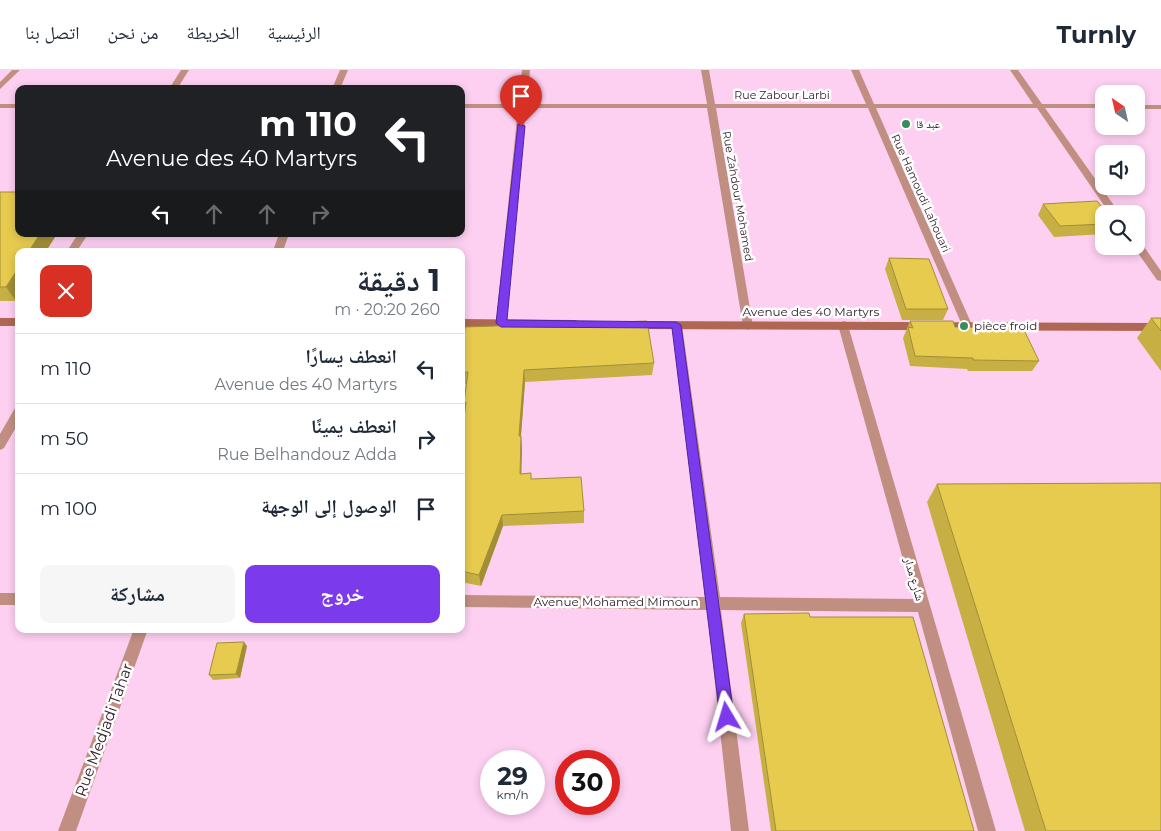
<!DOCTYPE html>
<html lang="ar">
<head>
<meta charset="utf-8">
<style>
  body { margin:0; font-family:Montserrat,"Noto Naskh Arabic",sans-serif; background:#f6f6f7; color:#1f2937; direction:rtl; height:100vh; display:flex; flex-direction:column; font-size:19px; white-space:nowrap }
  * { box-sizing:border-box; margin:0 }
  p { font-size:16px; color:#747a83 }
  .icon { flex:none; width:28px; height:28px; fill:none; stroke:currentColor; stroke-width:2; stroke-linecap:round; stroke-linejoin:round }
  .map { position:relative; flex:1; overflow:hidden; direction:ltr }
  .panel { position:absolute; left:15px; top:178px; width:450px; height:385px; display:flex; flex-direction:column; background:#fff; border-radius:10px; box-shadow:0 2px 8px #0003; direction:rtl }
  .panel>* { flex:none }
  .top-card { position:absolute; left:15px; top:15px; width:450px; height:152px; border-radius:10px; box-shadow:0 2px 8px #0003; direction:rtl; background:#202124; color:#fff; overflow:hidden }
  .needle { width:32px; rotate:326deg }
  .fabs { position:absolute; left:1095px; top:15px; display:grid; gap:10px }
  .fabs a { display:grid; place-items:center; width:50px; height:50px; border-radius:10px; background:#fff; box-shadow:0 2px 8px #0003; font-size:25px }
  .speed { position:absolute; left:480px; top:680px; display:flex; gap:10px; font-size:25px; font-weight:700; text-align:center }
  .speed>* { display:grid; place-content:center; width:65px; height:65px; border-radius:50%; background:#fff; box-shadow:0 2px 8px #0003; line-height:1 }
  .speed small { font-size:12px; font-weight:400 }
  .speed .limit { border:8px solid #d22; background:#fff; color:#111 }
  .pin { position:absolute; display:grid; place-items:center; width:42px; height:42px; color:#fff; margin:-51px -21px; border-radius:50% 50% 50% 0; rotate:-45deg; box-shadow:0 0 5px #0007 }
  .pin .icon { rotate:45deg }
  .me { position:absolute; width:55px; margin:-28px; rotate:353deg; stroke-linejoin:round; filter:drop-shadow(0 0 4px #0008) }
  .turn { display:flex; align-items:center; gap:18px; height:105px; padding:0 25px; font-size:22px }
  .turn .icon { width:65px; height:65px; stroke-width:2.5 }
  .turn b { display:block; font-size:35px; line-height:42px }
  .lanes { display:flex; align-items:center; height:48px; padding:0 25px; background:#0003; justify-content:center; gap:25px; direction:ltr }
  .lanes .off { opacity:.35 }
  .round { display:grid; place-items:center; flex:none; width:52px; height:52px; border-radius:10px; background:#f6f6f7 }
  .summary { display:flex; align-items:center; justify-content:space-between; height:85px; padding:0 25px }
  h1 { font-size:30px; font-weight:700; line-height:38px }
  .action { display:flex; gap:10px; margin-top:auto; padding:10px 25px }
  .action a { flex:1; height:58px; border-radius:10px; background:#7c3aed; color:#fff; font-size:20px; font-weight:700; line-height:58px; text-align:center }
  .action a+a { background:#f6f6f7; color:#1f2937 }
  ul { padding:0; list-style:none }
  li { display:flex; align-items:center; gap:15px; height:70px; padding:0 25px; border-top:1px solid #e0e1e3 }
  li div { flex:1 }
  li b { display:block; font-size:19px }
  li em { font-style:normal }
  header { display:flex; align-items:center; gap:30px; box-sizing:border-box; height:70px; padding:0 25px; background:#fff; border-bottom:1px solid #e0e1e3 }
  header strong { font-size:24px }
  nav { display:flex; gap:28px; margin-inline-start:auto; font-size:18px }
  .map>svg:first-child { display:block }
  .lines { fill:none; stroke-linecap:round; stroke-linejoin:round }
  .minor { fill:#c18f81; fill-rule:evenodd }
  .secondary { fill:#ae6753; fill-rule:evenodd }
  .wall { fill:#c7af44 }
  .shaded-wall { fill:#a28e37 }
  .building { fill:#e7cb4f; stroke:#a28e37 }
  .route { fill:#7c3aed; stroke:#51269a }
  .poi-dot { fill:#398c5e; stroke:#fff; stroke-width:2 }
  .labels { text-anchor:middle; stroke-width:5; stroke-linejoin:round; paint-order:stroke }
  .far-street-label { font-size:11px; fill:#32212d; stroke:#fff }
  .far-poi-label { font-size:11px; fill:#32212d; stroke:#fff; text-anchor:start }
  .street-label { font-size:12px; fill:#32212d; stroke:#fff }
  .poi-label { font-size:12px; fill:#32212d; stroke:#fff; text-anchor:start }
  .near-street-label { font-size:15px; fill:#32212d; stroke:#fff }
</style>
</head>
<body>
<header>
<strong>Turnly</strong>
<nav><a>الرئيسية</a><a>الخريطة</a><a>من نحن</a><a>اتصل بنا</a></nav>
</header>
<div class="map">
<svg width="1161" height="761" viewBox="0 0 1161 761">
  <rect width="100%" height="100%" fill="#fdcff1"/>
  <g class="lines">
    <path class="minor" d="M 12,0 L 20,0 L 0,19 L 0,12 Z
      M 181,0 L 189,0 L 177,19 L 169,19 Z
      M 340,0 L 348,0 L 340,19 L 332,19 Z
      M 522,0 L 530,0 L 527,34 L 707,34 L 701,0 L 709,0 L 715,34 L 866,34 L 851,0 L 859,0 L 874,34 L 1033,34 L 1010,0 L 1018,0 L 1042,34 L 1104,34 L 1104,38 L 1045,38 L 1120,144 L 1110,144 L 1037,38 L 876,38 L 972,255 L 967,259 L 962,255 L 868,38 L 716,38 L 753,256 L 748,260 L 743,256 L 707,38 L 526,38 L 506,253 L 501,257 L 496,253 L 518,38 L 461,38 L 461,34 L 519,34 Z
      M 0,34 L 19,34 L 19,38 L 0,38 Z
      M 1136,35 L 1161,35 L 1161,39 L 1136,39 Z
      M 78,164 L 88,164 L 77,181 L 67,181 Z
      M 279,164 L 289,164 L 283,181 L 273,181 Z
      M 1136,170 L 1140,171 L 1161,201 L 1161,211 L 1157,210 L 1133,176 L 1136,176 Z
      M 677,251 L 682,255 L 720,527 L 914,529 L 838,255 L 843,251 L 847,252 L 996,761 L 978,761 L 918,542 L 721,540 L 749,761 L 731,761 L 707,540 L 461,537 L 461,525 L 705,527 L 672,255 Z
      M 19,337 L 19,352 L 4,378 L 0,380 L 0,364 L 15,338 Z
      M 0,523 L 19,523 L 19,535 L 0,535 Z
      M 134,559 L 148,559 L 76,761 L 58,761 Z"/>
    <path class="secondary" d="M 0,248 L 19,248 L 19,256 L 0,256 Z
      M 461,249 L 576,250 L 581,254 L 576,258 L 461,257 Z
      M 631,251 L 1161,253 L 1161,261 L 631,259 L 626,255 Z"/>
  </g>
  <path class="wall" d="M 0,122 L 19,164 L 57,164 L 46,181 L 19,181 L 19,226 L 16,231 L 0,231 Z
    M 1043,134 L 1104,144 L 1104,164 L 1054,167 L 1038,145 Z
    M 889,188 L 948,239 L 943,250 L 902,250 L 885,199 Z
    M 1151,248 L 1161,248 L 1161,301 L 1137,268 Z
    M 910,251 L 955,257 L 1039,291 L 1032,301 L 968,301 L 967,299 L 910,296 L 903,268 Z
    M 654,293 L 652,305 L 525,312 L 521,366 L 522,378 L 521,404 L 531,403 L 531,409 L 584,441 L 584,453 L 503,456 L 481,516 L 461,512 L 461,372 L 465,341 L 464,332 L 466,314 L 464,314 L 462,302 Z
    M 937,414 L 1161,761 L 1025,761 L 927,432 Z
    M 744,544 L 810,547 L 974,761 L 771,761 L 741,553 Z
    M 247,576 L 240,608 L 213,610 L 209,605 Z"/>
  <path class="shaded-wall" d="M 40,164 L 57,164 L 46,181 L 29,181 Z
    M 19,197 L 19,226 L 16,231 L 6,217 Z
    M 524,300 L 525,312 L 520,378 L 519,366 Z
    M 521,366 L 522,378 L 521,416 L 520,404 Z
    M 502,445 L 503,456 L 481,516 L 479,505 Z
    M 244,572 L 247,576 L 240,608 L 236,604 Z"/>
  <path class="building" d="M 0,122 L 19,122 L 19,164 L 40,164 L 29,181 L 19,181 L 19,197 L 6,217 L 0,217 Z
    M 1097,131 L 1108,144 L 1104,144 L 1104,154 L 1060,156 L 1043,134 Z
    M 889,188 L 929,189 L 948,239 L 906,239 Z
    M 1151,248 L 1161,248 L 1161,261 Z
    M 647,251 L 654,293 L 524,300 L 519,366 L 521,366 L 520,404 L 531,403 L 531,409 L 581,407 L 584,441 L 502,445 L 479,505 L 461,501 L 461,372 L 466,332 L 464,332 L 468,302 L 462,302 L 465,257 Z
    M 910,251 L 953,251 L 955,257 L 1023,258 L 1039,291 L 973,290 L 973,288 L 915,286 L 908,257 L 913,258 Z
    M 1161,413 L 1161,761 L 1046,761 L 937,414 Z
    M 809,543 L 810,547 L 913,547 L 974,761 L 776,761 L 744,544 Z
    M 244,572 L 236,604 L 209,605 L 217,573 Z"/>
  <path class="route" d="M 518,54 L 525,56 L 507,250 L 676,252 L 681,255 L 734,647 L 732,652 L 727,654 L 722,652 L 720,647 L 672,258 L 501,257 L 496,253 Z"/>
  <g class="poi-dot">
    <circle cx="906" cy="54" r="5"/>
    <circle cx="964" cy="256" r="5"/>
  </g>
  <g class="labels">
    <g class="far-street-label">
      <text x="782" y="29">Rue Zabour Larbi</text>
      <text transform="translate(921 123) rotate(66)" y="4">Rue Hamoudi Lahouari</text>
      <text transform="translate(738 126) rotate(80)" y="4">Rue Zahdour Mohamed</text>
    </g>
    <g class="far-poi-label">
      <text x="916" y="58">عبد قا</text>
    </g>
    <g class="street-label">
      <text x="811" y="246">Avenue des 40 Martyrs</text>
      <text transform="translate(914 509) rotate(74)" y="4">شارع مدار</text>
      <text x="616" y="536">Avenue Mohamed Mimoun</text>
    </g>
    <g class="poi-label">
      <text x="974" y="260">pièce froid</text>
    </g>
    <g class="near-street-label">
      <text transform="translate(104 660) rotate(-70)" y="5">Rue Medjadi Tahar</text>
    </g>
  </g>
</svg>
<div class="fabs">
<a><svg class="needle" viewBox="-14 -14 28 28"><path d="M0-13l5 13h-10z" fill="#e53935"/><path d="M0 13l5-13h-10z" fill="#747a83"/></svg></a>
<a><svg class="icon" aria-label="sound" viewBox="0 0 24 24"><path d="M4 9h4l5-4v14l-5-4H4zM17 9q2 3 0 6"/></svg></a>
<a><svg class="icon" aria-label="search" viewBox="0 0 24 24"><circle cx="10" cy="10" r="6"/><path d="M15 15l6 6"/></svg></a>
</div>
<div class="speed"><div>29<small>km/h</small></div><div class="limit">30</div></div>
<div class="pin" style="left:521px;top:56px;background:#d93025"><svg class="icon" aria-label="arrive" viewBox="0 0 24 24"><path d="M6 21V4h12l-3 4 3 4H6"/></svg></div>
<svg class="me" style="left:727px;top:647px" viewBox="-20 -20 40 40"><path d="M0-17L14 15 0 8-14 15z" fill="#7c3aed" stroke="#fff" stroke-width="4"/></svg>
<div class="top-card">
<div class="turn"><svg class="icon" aria-label="left" viewBox="0 0 24 24"><path d="M17 20v-9H6M10 6l-5 5 5 5"/></svg><div><b>110 m</b>Avenue des 40 Martyrs</div></div>
<div class="lanes"><svg class="icon" aria-label="left" viewBox="0 0 24 24"><path d="M17 20v-9H6M10 6l-5 5 5 5"/></svg><svg class="icon off" aria-label="ahead" viewBox="0 0 24 24"><path d="M12 20V5M6 11l6-6 6 6"/></svg><svg class="icon off" aria-label="ahead" viewBox="0 0 24 24"><path d="M12 20V5M6 11l6-6 6 6"/></svg><svg class="icon off" aria-label="right" viewBox="0 0 24 24"><path d="M7 20v-9h11M14 6l5 5-5 5"/></svg></div>
</div>
<section class="panel">
<div class="summary"><div><h1>1 دقيقة</h1><p>260 m · 20:20</p></div><a class="round" style="background:#d93025;color:#fff"><svg class="icon" aria-label="close" viewBox="0 0 24 24"><path d="M6 6l12 12M18 6L6 18"/></svg></a></div>
<ul>
<li><svg class="icon" aria-label="left" viewBox="0 0 24 24"><path d="M17 20v-9H6M10 6l-5 5 5 5"/></svg><div><b>انعطف يسارًا</b><p>Avenue des 40 Martyrs</p></div><em>110 m</em></li>
<li><svg class="icon" aria-label="right" viewBox="0 0 24 24"><path d="M7 20v-9h11M14 6l5 5-5 5"/></svg><div><b>انعطف يمينًا</b><p>Rue Belhandouz Adda</p></div><em>50 m</em></li>
<li><svg class="icon" aria-label="arrive" viewBox="0 0 24 24"><path d="M6 21V4h12l-3 4 3 4H6"/></svg><div><b>الوصول إلى الوجهة</b></div><em>100 m</em></li>
</ul>
<div class="action"><a>خروج</a><a>مشاركة</a></div>
</section>
</div>
</body>
</html>
